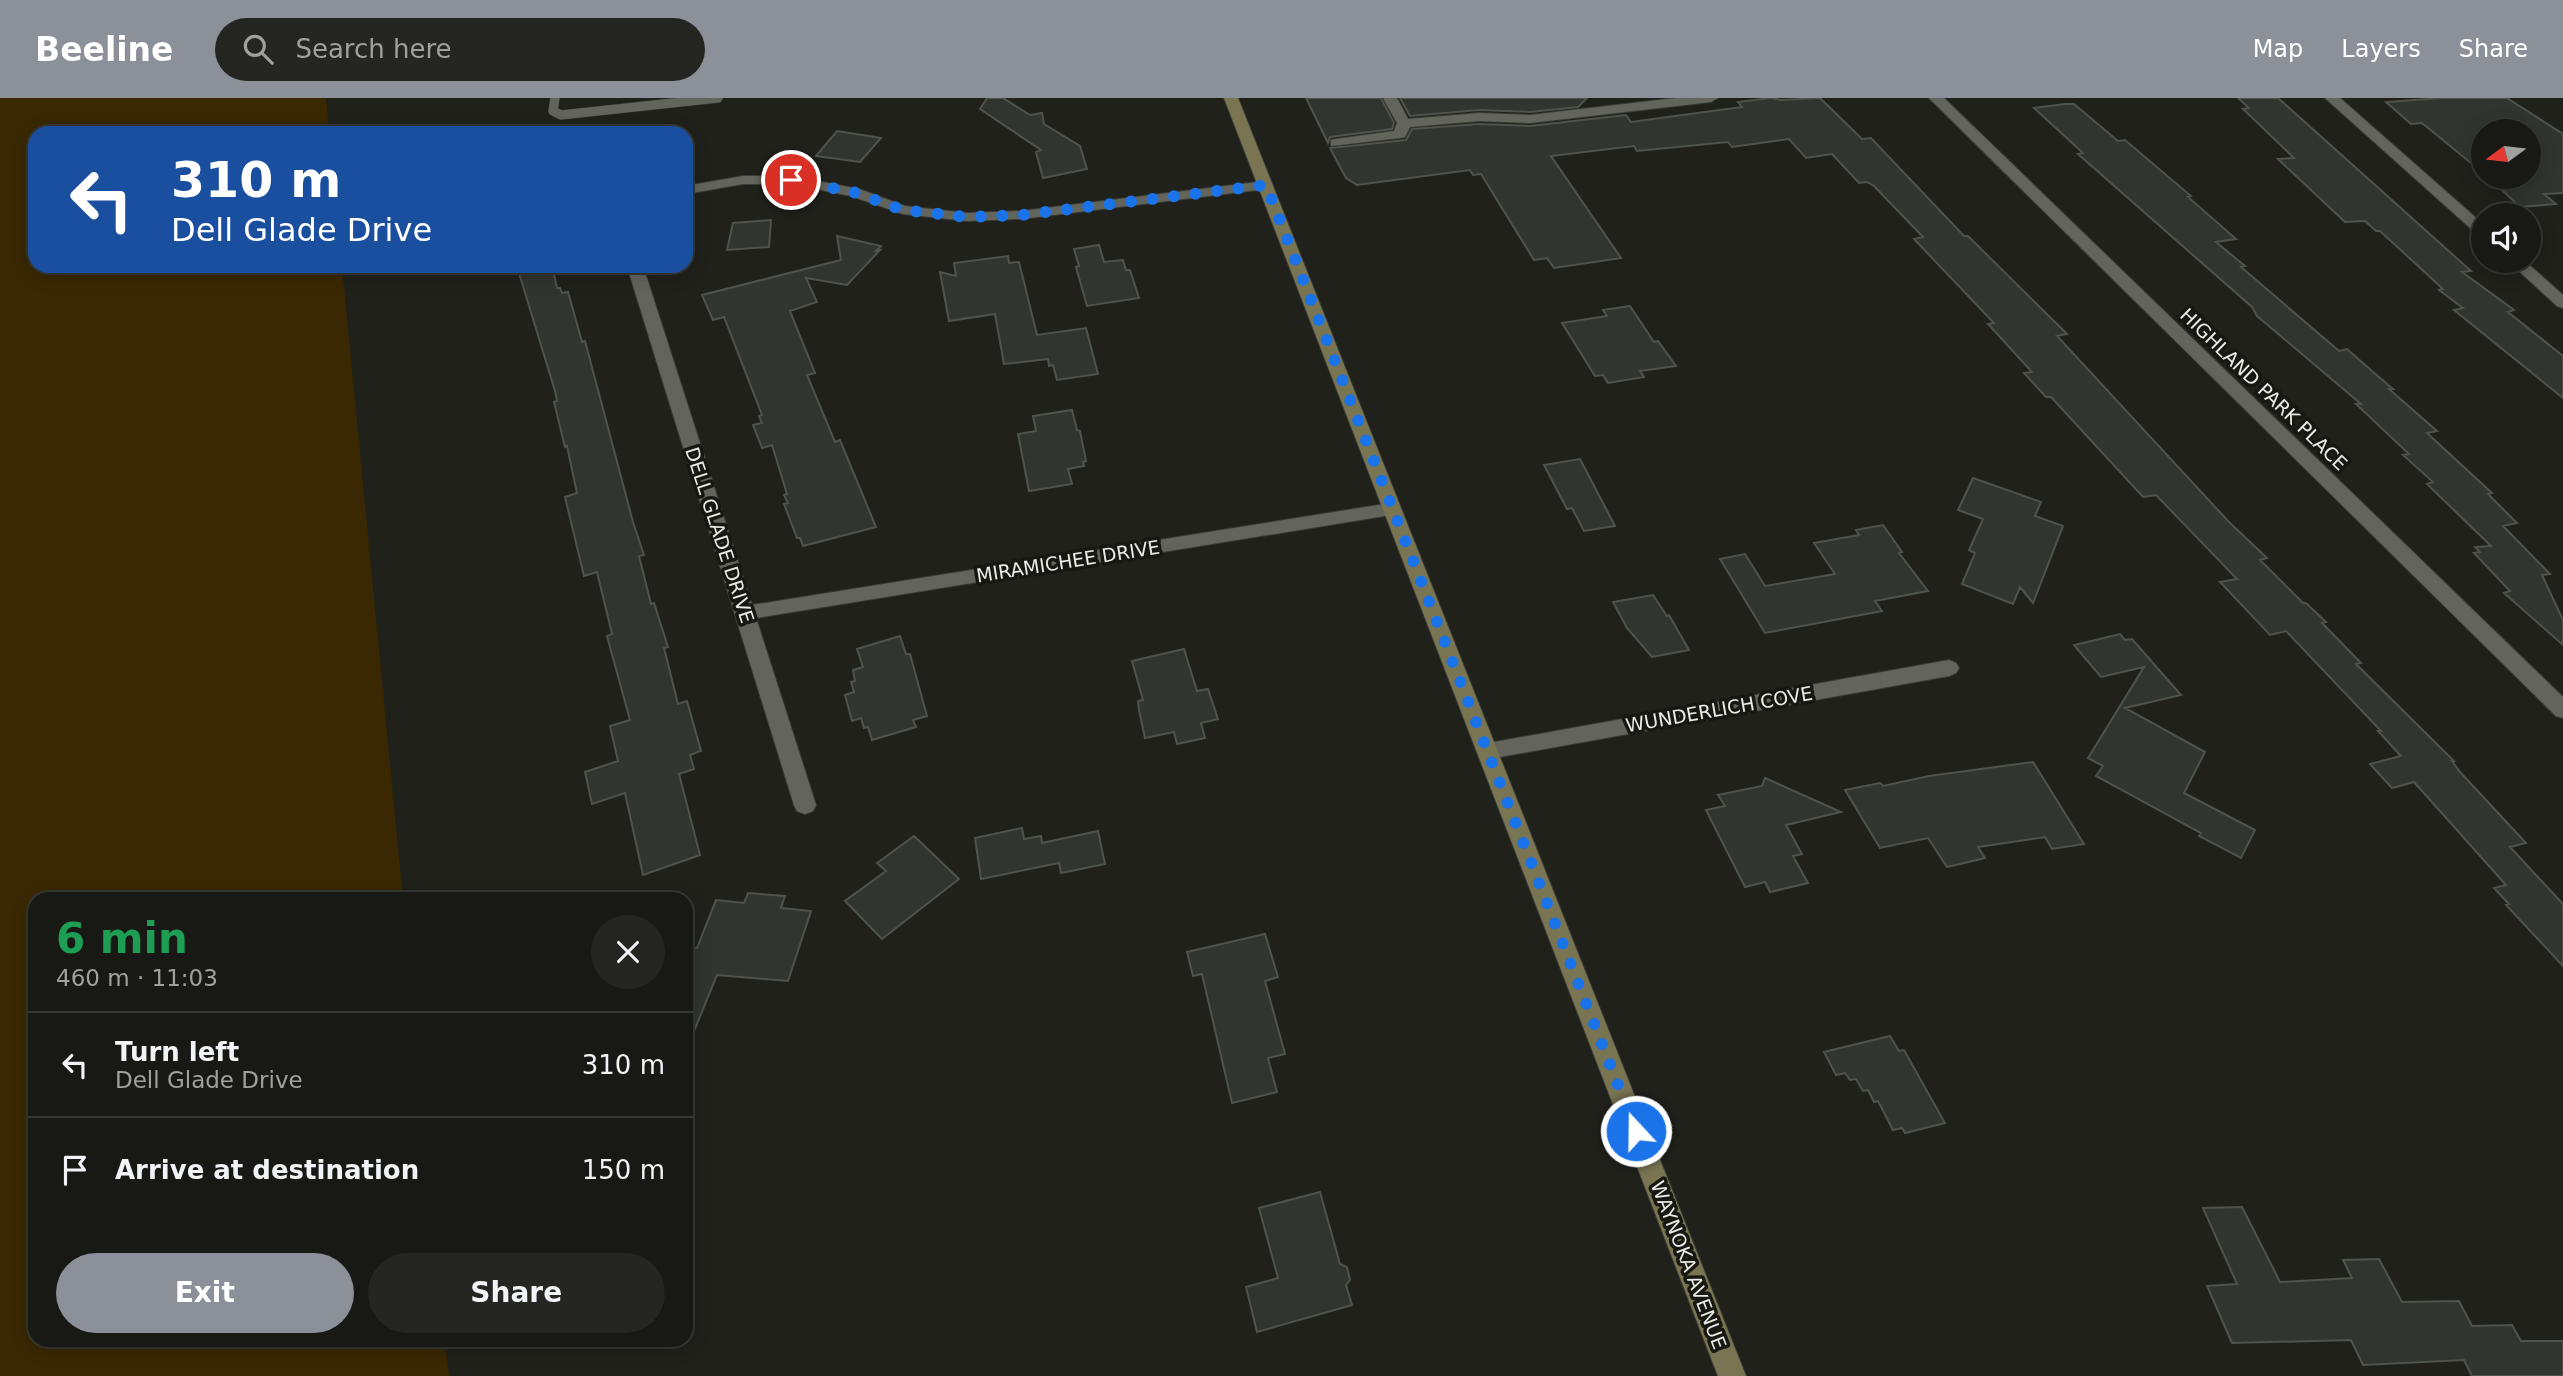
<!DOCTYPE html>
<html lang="en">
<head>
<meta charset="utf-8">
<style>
  body { margin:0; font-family:"DejaVu Sans",sans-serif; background:#252622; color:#f1f3f6; height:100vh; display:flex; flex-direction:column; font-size:26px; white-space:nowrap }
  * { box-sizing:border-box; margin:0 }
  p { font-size:23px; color:#9fa0a0 }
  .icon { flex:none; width:38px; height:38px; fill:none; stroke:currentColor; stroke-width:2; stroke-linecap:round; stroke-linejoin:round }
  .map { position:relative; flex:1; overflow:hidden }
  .side { position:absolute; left:28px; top:794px; width:665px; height:455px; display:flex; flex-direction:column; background:#181914; border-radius:21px; box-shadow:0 4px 18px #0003,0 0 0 2px #363834 }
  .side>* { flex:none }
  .top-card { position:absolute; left:28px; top:28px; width:665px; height:147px; border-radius:21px; box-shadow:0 4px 18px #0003,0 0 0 2px #363834; background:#1a4fa0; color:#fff; overflow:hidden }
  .needle { width:46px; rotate:255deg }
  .controls { position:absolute; left:2471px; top:21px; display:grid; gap:14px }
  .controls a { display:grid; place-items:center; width:70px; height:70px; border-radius:50%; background:#181914; box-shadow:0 4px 18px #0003,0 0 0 2px #363834; font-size:35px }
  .pin { position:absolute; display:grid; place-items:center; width:60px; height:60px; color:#fff; margin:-30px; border:4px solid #fff; border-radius:50%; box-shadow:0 2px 7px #0007 }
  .me { position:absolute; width:77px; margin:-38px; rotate:339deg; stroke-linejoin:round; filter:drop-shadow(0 0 5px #0008) }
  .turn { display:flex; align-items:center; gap:24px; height:147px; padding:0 28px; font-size:32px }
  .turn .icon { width:91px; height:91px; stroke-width:2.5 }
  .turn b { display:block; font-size:49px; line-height:60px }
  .round { display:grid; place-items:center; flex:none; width:74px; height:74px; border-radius:37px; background:#252622 }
  .head { display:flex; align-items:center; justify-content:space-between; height:119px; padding:0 28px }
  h1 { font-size:42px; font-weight:700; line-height:52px; color:#1e9e55 }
  .primary-button { display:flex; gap:14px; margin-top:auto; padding:14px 28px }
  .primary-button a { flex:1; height:80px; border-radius:42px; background:#8c9099; color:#fff; font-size:28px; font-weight:700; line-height:80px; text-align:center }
  .primary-button a+a { background:#252622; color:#f1f3f6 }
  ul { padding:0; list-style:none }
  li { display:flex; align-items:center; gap:21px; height:105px; padding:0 28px; border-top:2px solid #363834 }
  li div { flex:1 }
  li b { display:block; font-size:26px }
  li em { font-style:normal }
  header { display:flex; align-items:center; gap:42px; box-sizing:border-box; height:98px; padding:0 35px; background:#8c9099; color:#fff }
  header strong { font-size:33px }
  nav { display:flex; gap:38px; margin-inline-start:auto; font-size:24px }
  .search { width:490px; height:63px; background:#252622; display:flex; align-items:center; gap:18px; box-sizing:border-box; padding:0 24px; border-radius:38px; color:#9fa0a0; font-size:26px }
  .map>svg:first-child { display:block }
  .green { fill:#3a2802 }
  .building { fill:#31352f; stroke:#4f534c; stroke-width:2 }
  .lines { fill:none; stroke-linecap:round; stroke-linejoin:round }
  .lane-casing { stroke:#3b3c37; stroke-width:10 }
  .street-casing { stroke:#3b3c37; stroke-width:2 }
  .secondary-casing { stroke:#3b3c37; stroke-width:2 }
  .lane { stroke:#63655d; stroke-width:9 }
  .street { fill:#63655d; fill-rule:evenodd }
  .secondary { fill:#797553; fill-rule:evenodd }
  .route { stroke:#1a73e8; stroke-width:12; stroke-dasharray:0 21.6 }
  .labels { text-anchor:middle; stroke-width:7; stroke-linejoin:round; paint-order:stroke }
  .street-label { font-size:19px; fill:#eaebe6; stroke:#171812 }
</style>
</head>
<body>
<header>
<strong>Beeline</strong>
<div class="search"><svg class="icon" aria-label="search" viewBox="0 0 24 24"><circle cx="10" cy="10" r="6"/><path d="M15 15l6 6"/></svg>Search here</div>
<nav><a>Map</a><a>Layers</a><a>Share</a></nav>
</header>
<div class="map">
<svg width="2563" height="1278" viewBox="0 0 2563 1278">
  <rect width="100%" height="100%" fill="#20211b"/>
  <path class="green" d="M 0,0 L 326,0 L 329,35 L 35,35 L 35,168 L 342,168 L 403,801 L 35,802 L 35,1242 L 445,1243 L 449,1278 L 0,1278 Z"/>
  <path class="building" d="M 987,0 L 1003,0 L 1030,17 L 1042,15 L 1044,26 L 1080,48 L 1087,71 L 1043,80 L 1036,54 L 1041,52 L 980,11 Z
    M 1306,0 L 1381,0 L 1394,25 L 1392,31 L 1330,39 L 1328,45 Z
    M 1400,0 L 1587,0 L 1578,9 L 1530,14 L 1479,12 L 1410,18 Z
    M 1771,0 L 1781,2 L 1820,0 L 1862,41 L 1871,40 L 1964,138 L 1968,138 L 2067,236 L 2057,238 L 2229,424 L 2267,460 L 2260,462 L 2303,505 L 2306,505 L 2326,524 L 2322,525 L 2361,565 L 2356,566 L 2454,663 L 2452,663 L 2460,674 L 2526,745 L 2510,749 L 2563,806 L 2563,868 L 2506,807 L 2509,806 L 2494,790 L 2506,787 L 2414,684 L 2392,690 L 2370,666 L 2401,658 L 2378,633 L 2381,633 L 2286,533 L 2270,537 L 2220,484 L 2237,481 L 2156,397 L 2143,399 L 2051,299 L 2046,299 L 2024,275 L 2032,274 L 1988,226 L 1994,225 L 1914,141 L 1923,139 L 1874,88 L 1867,84 L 1859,85 L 1832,56 L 1806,60 L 1789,41 L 1732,49 L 1728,44 L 1637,53 L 1634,48 L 1551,58 L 1621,160 L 1554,170 L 1547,160 L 1534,162 L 1481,76 L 1473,77 L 1470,72 L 1357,87 L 1346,80 L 1330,50 L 1406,42 L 1412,31 L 1479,26 L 1530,28 L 1626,17 L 1631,24 L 1742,9 L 1738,4 Z
    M 2238,0 L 2278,0 L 2471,173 L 2462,174 L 2514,212 L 2508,214 L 2563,258 L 2563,300 L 2454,212 L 2463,210 L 2439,192 L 2443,191 L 2380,133 L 2376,133 L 2365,123 L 2345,124 L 2278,61 L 2294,60 L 2243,11 L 2249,10 Z
    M 2442,0 L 2507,0 L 2563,36 L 2563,95 L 2544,96 L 2556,106 L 2520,109 L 2488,79 L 2529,79 L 2529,33 L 2483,33 L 2483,75 L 2422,25 L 2411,26 L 2386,4 Z
    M 2065,6 L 2074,6 L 2118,43 L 2125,42 L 2191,98 L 2188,99 L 2236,141 L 2216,144 L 2245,168 L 2241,169 L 2339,253 L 2347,251 L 2372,273 L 2393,291 L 2389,291 L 2437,333 L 2427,335 L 2492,395 L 2488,396 L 2517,425 L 2503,428 L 2550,476 L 2542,477 L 2563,522 L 2563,547 L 2504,495 L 2510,493 L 2474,455 L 2480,454 L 2475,449 L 2491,448 L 2427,386 L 2433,384 L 2403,357 L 2409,356 L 2356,306 L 2361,306 L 2257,218 L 2252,209 L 2078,56 L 2083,55 L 2034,10 Z
    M 837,33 L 881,40 L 860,64 L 816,58 Z
    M 771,122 L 769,149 L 727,152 L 733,125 Z
    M 837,138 L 881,148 L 876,153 L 880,152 L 847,187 L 806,180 L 817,204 L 790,213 L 815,275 L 807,277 L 835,344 L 840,342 L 876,429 L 803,448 L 800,440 L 797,440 L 784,406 L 788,405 L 784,397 L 787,396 L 772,347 L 762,350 L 753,327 L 762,325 L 759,318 L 762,317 L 724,219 L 713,222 L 702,197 L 841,162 Z
    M 1099,147 L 1104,164 L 1123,162 L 1126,172 L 1130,172 L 1139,200 L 1087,208 L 1076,169 L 1079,168 L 1074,151 Z
    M 1008,158 L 1009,165 L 1019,164 L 1037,237 L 1086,230 L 1098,276 L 1057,282 L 1053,267 L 1049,268 L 1048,261 L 1004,266 L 995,216 L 949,223 L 940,174 L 956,178 L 954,165 Z
    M 548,168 L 552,168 L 557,190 L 560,190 L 562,195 L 568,194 L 582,244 L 585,243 L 633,424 L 644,457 L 639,458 L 651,506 L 654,505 L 668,549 L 664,550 L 678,606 L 687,603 L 701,653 L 690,657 L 694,671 L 679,676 L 700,757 L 643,777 L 625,695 L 592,706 L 585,674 L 618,663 L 610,628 L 630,622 L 607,538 L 612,536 L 597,474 L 584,478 L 565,399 L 577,395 L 567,348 L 565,349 L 554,304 L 557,303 L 555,293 L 519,175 Z
    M 1630,208 L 1654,244 L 1658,243 L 1676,268 L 1640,273 L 1644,279 L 1608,285 L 1603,277 L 1595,278 L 1562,225 L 1607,218 L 1603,212 Z
    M 1072,312 L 1077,332 L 1080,333 L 1086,363 L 1083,364 L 1084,368 L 1068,371 L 1072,386 L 1029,393 L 1018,336 L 1036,333 L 1033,318 Z
    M 1580,361 L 1615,428 L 1584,433 L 1572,410 L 1567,411 L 1544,367 Z
    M 1973,380 L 2041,404 L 2035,418 L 2063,428 L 2033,505 L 2020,489 L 2013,506 L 1962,486 L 1975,455 L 1969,452 L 1983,421 L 1958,412 Z
    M 1883,427 L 1902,454 L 1899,455 L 1928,493 L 1875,503 L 1882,513 L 1765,535 L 1720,461 L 1745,456 L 1765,488 L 1835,476 L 1814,445 L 1859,437 L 1856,432 Z
    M 1653,497 L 1667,518 L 1669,517 L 1689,552 L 1652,559 L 1627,530 L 1613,504 Z
    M 2120,536 L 2125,542 L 2132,541 L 2181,597 L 2125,610 L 2205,654 L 2184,695 L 2255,732 L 2241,760 L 2199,738 L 2201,735 L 2096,678 L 2103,668 L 2088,660 L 2144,569 L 2101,579 L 2074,547 Z
    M 900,538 L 906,556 L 910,556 L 927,618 L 913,622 L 916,629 L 872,642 L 868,629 L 864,630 L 861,620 L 852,623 L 845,597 L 854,594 L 851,584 L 855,583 L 853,572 L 863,569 L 857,551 Z
    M 1184,551 L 1197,593 L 1208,591 L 1218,621 L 1201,625 L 1205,640 L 1177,646 L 1174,634 L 1145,640 L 1139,612 L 1138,603 L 1143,602 L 1132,563 Z
    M 2033,664 L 2084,746 L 2052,751 L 2045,739 L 1978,749 L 1985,760 L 1947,769 L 1928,740 L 1880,750 L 1845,692 L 1880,685 L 1883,688 L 1929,678 Z
    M 1765,680 L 1841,714 L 1786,727 L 1802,756 L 1793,758 L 1808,785 L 1770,794 L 1765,784 L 1745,789 L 1706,712 L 1725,708 L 1718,697 L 1762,688 Z
    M 1022,730 L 1024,741 L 1041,738 L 1042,745 L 1098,733 L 1105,766 L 1061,775 L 1059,765 L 981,781 L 975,740 Z
    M 914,738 L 959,781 L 882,841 L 845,803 L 886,773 L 877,765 Z
    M 748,795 L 785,798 L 781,810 L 811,813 L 788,883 L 717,877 L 686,953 L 686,861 L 691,849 L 697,850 L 716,802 L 744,805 Z
    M 1265,836 L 1278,879 L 1265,883 L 1285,956 L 1268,960 L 1277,994 L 1232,1005 L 1202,876 L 1193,878 L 1187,854 Z
    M 1890,938 L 1899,953 L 1904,952 L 1945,1025 L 1905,1035 L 1902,1030 L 1893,1032 L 1878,1003 L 1874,1004 L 1868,992 L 1863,993 L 1856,981 L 1850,982 L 1845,975 L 1836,977 L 1824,954 Z
    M 1320,1094 L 1340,1166 L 1347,1169 L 1350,1182 L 1346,1187 L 1352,1207 L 1257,1234 L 1246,1189 L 1278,1180 L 1259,1110 Z
    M 2242,1109 L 2280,1184 L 2352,1180 L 2343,1162 L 2379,1161 L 2402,1204 L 2459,1203 L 2472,1228 L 2512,1227 L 2521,1243 L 2563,1243 L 2563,1278 L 2472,1278 L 2464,1262 L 2363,1267 L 2351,1242 L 2232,1245 L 2207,1188 L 2237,1186 L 2203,1110 Z"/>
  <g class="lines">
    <g class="lane-casing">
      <path id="lane" d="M 555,0 L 553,13 L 561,17 L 718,0"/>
    </g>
    <g class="street-casing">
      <path id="street" d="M 1383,0 L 1397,0 L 1408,21 L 1479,15 L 1530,17 L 1676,0 L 1718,0 L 1711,4 L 1530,25 L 1479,23 L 1410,29 L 1405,39 L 1400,40 L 1331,48 L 1331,42 L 1336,41 L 1394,33 L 1397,25 Z
        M 1929,0 L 1944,0 L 2563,599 L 2563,620 L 2556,618 Z
        M 2325,0 L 2340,0 L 2483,126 L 2483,138 L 2478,137 Z
        M 743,78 L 791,78 L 859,91 L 905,108 L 967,115 L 1021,113 L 1266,83 L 1273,87 L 1266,91 L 1021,121 L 967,123 L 903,116 L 851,98 L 791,86 L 743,86 L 686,96 L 686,88 Z
        M 2508,163 L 2525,163 L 2563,197 L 2563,210 L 2557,208 Z
        M 627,168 L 643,168 L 752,507 L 1391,405 L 1397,407 L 1400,411 L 1397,415 L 1391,417 L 756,520 L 816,707 L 813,713 L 805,716 L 797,713 L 794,707 Z
        M 1949,562 L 1956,565 L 1959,570 L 1956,575 L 1949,578 L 1489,661 L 1482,659 L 1478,653 L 1482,647 L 1489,645 Z"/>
    </g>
    <g class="secondary-casing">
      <path id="secondary" d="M 1224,0 L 1238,0 L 1746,1278 L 1718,1278 Z"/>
    </g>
    <use href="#lane" class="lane"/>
    <use href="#street" class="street"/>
    <use href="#secondary" class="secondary"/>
  </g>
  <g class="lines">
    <path class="route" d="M 791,82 L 853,94 L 903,112 L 967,119 L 1021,117 L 1266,87 L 1636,1033"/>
  </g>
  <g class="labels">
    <g class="street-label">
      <text transform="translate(2264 291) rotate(44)" y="7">HIGHLAND PARK PLACE</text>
      <text transform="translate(720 437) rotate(72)" y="7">DELL GLADE DRIVE</text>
      <text transform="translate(1068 463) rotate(-9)" y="7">MIRAMICHEE DRIVE</text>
      <text transform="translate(1719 611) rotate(-10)" y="7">WUNDERLICH COVE</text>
      <text transform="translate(1689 1167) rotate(69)" y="7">WAYNOKA AVENUE</text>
    </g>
  </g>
</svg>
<div class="controls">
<a><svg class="needle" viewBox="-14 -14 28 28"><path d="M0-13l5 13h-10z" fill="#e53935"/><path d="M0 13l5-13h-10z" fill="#9fa0a0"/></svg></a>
<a><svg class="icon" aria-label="sound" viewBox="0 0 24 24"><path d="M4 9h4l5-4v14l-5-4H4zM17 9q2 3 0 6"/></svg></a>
</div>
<div class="pin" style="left:791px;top:82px;background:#d93025"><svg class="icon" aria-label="arrive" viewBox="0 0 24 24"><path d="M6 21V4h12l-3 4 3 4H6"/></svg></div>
<svg class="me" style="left:1636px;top:1033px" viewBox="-20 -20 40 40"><circle r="17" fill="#1a73e8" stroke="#fff" stroke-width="3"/><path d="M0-11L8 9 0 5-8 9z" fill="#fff"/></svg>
<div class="top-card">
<div class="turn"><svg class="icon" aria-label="left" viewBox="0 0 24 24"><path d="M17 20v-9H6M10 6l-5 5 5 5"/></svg><div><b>310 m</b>Dell Glade Drive</div></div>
</div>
<section class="side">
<div class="head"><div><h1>6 min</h1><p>460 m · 11:03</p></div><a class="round"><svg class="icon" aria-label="close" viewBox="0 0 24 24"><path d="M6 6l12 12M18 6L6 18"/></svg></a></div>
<ul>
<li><svg class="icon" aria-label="left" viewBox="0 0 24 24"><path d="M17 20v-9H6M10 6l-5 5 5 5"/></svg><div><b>Turn left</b><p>Dell Glade Drive</p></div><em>310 m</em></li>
<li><svg class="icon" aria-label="arrive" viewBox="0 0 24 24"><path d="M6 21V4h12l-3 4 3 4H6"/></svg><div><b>Arrive at destination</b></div><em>150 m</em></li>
</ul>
<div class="primary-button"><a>Exit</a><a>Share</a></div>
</section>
</div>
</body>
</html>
